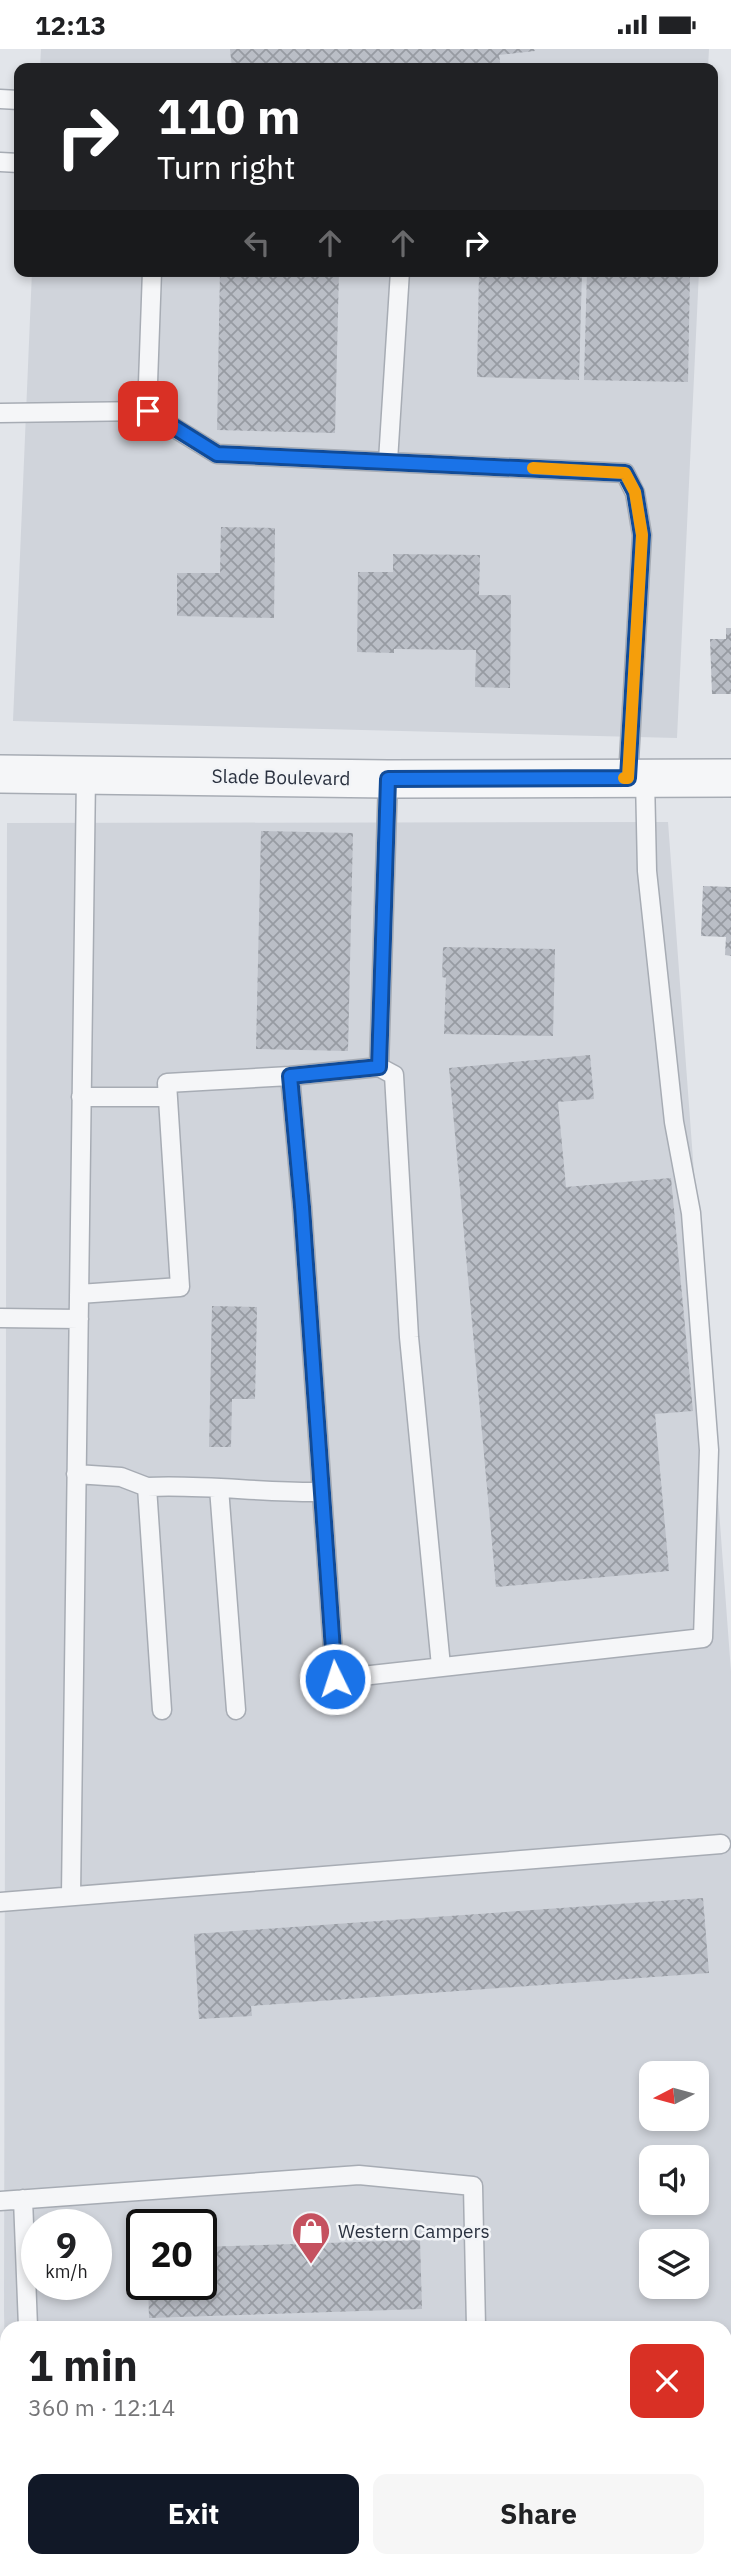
<!DOCTYPE html>
<html lang="en">
<head>
<meta charset="utf-8">
<style>
  body { margin:0; font-family:"IBM Plex Sans",sans-serif; background:#f6f6f6; color:#202124; height:100vh; display:flex; flex-direction:column; font-size:26px; white-space:nowrap }
  * { box-sizing:border-box; margin:0 }
  p { font-size:23px; color:#757577 }
  .icon { flex:none; width:38px; height:38px; fill:none; stroke:currentColor; stroke-width:2; stroke-linecap:round; stroke-linejoin:round }
  .map { position:relative; flex:1; overflow:hidden }
  .panel { position:absolute; left:0px; top:2272px; width:732px; height:247px; display:flex; flex-direction:column; background:#fff; border-radius:21px 21px 0 0; box-shadow:0 4px 10px #0003 }
  .panel>* { flex:none }
  .hud { position:absolute; left:14px; top:14px; width:704px; height:214px; border-radius:14px; box-shadow:0 4px 10px #0003; background:#202124; color:#fff; overflow:hidden }
  .needle { width:46px; rotate:264deg }
  .buttons { position:absolute; left:639px; top:2012px; display:grid; gap:14px }
  .buttons a { display:grid; place-items:center; width:70px; height:70px; border-radius:14px; background:#fff; box-shadow:0 4px 10px #0003; font-size:35px }
  .speed { position:absolute; left:21px; top:2160px; display:flex; gap:14px; font-size:35px; font-weight:700; text-align:center }
  .speed>* { display:grid; place-content:center; width:91px; height:91px; border-radius:50%; background:#fff; box-shadow:0 4px 10px #0003; line-height:1 }
  .speed small { font-size:18px; font-weight:400 }
  .speed .limit { border:4px solid #111; border-radius:10px; background:#fff; color:#111 }
  .pin { position:absolute; display:grid; place-items:center; width:60px; height:60px; color:#fff; margin:-30px; border-radius:14px; box-shadow:0 4px 10px #0006 }
  .me { position:absolute; width:77px; margin:-38px; rotate:356deg; stroke-linejoin:round; filter:drop-shadow(0 0 5px #0008) }
  .turn { display:flex; align-items:center; gap:24px; height:147px; padding:0 28px; font-size:32px }
  .turn .icon { width:91px; height:91px; stroke-width:2.5 }
  .turn b { display:block; font-size:49px; line-height:60px }
  .lanes { display:flex; align-items:center; height:66px; padding:0 28px; background:#0003; justify-content:center; gap:35px; direction:ltr }
  .lanes .off { opacity:.35 }
  .round { display:grid; place-items:center; flex:none; width:74px; height:74px; border-radius:14px; background:#f6f6f6 }
  .summary { display:flex; align-items:center; justify-content:space-between; height:119px; padding:0 28px }
  h1 { font-size:42px; font-weight:700; line-height:52px }
  .primary-button { display:flex; gap:14px; margin-top:auto; padding:14px 28px }
  .primary-button a { flex:1; height:80px; border-radius:14px; background:#111827; color:#fff; font-size:28px; font-weight:700; line-height:80px; text-align:center }
  .primary-button a+a { background:#f6f6f6; color:#202124 }
  .status { display:flex; justify-content:space-between; align-items:center; height:49px; padding:0 35px; background:#fff; direction:ltr }
  .status svg { height:19px; fill:currentColor }
  .map>svg:first-child { display:block }
  .built { fill:#d0d4db; fill-rule:evenodd }
  .building { fill:url(#building-cross-hatch) }
  .lines { fill:none; stroke-linecap:round; stroke-linejoin:round }
  .lane-casing { stroke:#a7acb4; stroke-width:21 }
  .street-casing { stroke:#a7acb4; stroke-width:40 }
  .lane { stroke:#f5f6f8; stroke-width:18 }
  .street { stroke:#f5f6f8; stroke-width:37 }
  .route-casing { stroke:#114b97; stroke-width:18 }
  .route { stroke:#1a73e8; stroke-width:12 }
  .slow { stroke:#f59e0b; stroke-width:12 }
  .labels { text-anchor:middle; stroke-width:5; stroke-linejoin:round; paint-order:stroke }
  .street-label { font-size:19px; fill:#2b3240; stroke:#f2f4f7 }
  .poi-label { font-size:19px; fill:#2b3240; stroke:#f2f4f7; text-anchor:start }
</style>
</head>
<body>
<div class="status"><b>12:13</b><svg viewBox="0 0 49 12"><path d="M0 12V9h3v3zM5 12V6h3v6zM10 12V3h3v9zM15 12V0h3v12zM26 1h20v11H26zM47 4h2v5h-2z"/></svg></div>
<div class="map">
<svg width="731" height="2517" viewBox="0 0 731 2517">
  <defs>
    <pattern id="building-cross-hatch" width="8" height="8" patternUnits="userSpaceOnUse" patternTransform="scale(1.75)"><rect width="8" height="8" fill="#babec6"/><path d="M0 0l8 8M0 8l8-8" fill="none" stroke="#979ba2"/></pattern>
  </defs>
  <rect width="100%" height="100%" fill="#e2e5ea"/>
  <path class="built" d="M 41,0 L 709,0 L 708,19 L 40,19 Z
    M 32,222 L 699,222 L 677,689 L 13,672 Z
    M 668,773 L 731,1623 L 731,2517 L 10,2517 L 10,2511 L 724,2511 L 724,2278 L 7,2278 L 7,2408 L 4,2262 L 7,774 ZM 651,2025 L 696,2025 L 696,2070 L 651,2070 ZM 651,2109 L 696,2109 L 696,2154 L 651,2154 ZM 37,2175 L 96,2175 L 96,2235 L 37,2235 ZM 142,2175 L 201,2175 L 201,2235 L 142,2235 ZM 651,2193 L 696,2193 L 696,2238 L 651,2238 Z"/>
  <path class="building" d="M 230,0 L 534,0 L 535,2 L 499,6 L 501,19 L 232,19 Z
    M 220,222 L 339,222 L 335,384 L 217,381 Z
    M 479,222 L 582,222 L 579,331 L 477,328 Z
    M 587,222 L 690,222 L 688,333 L 584,331 Z
    M 221,478 L 275,479 L 274,569 L 177,567 L 177,524 L 220,524 Z
    M 393,505 L 480,506 L 479,546 L 511,546 L 510,639 L 475,638 L 476,601 L 394,600 L 394,604 L 357,603 L 358,523 L 393,523 Z
    M 726,579 L 731,579 L 731,645 L 712,645 L 710,590 L 726,590 Z
    M 261,782 L 353,784 L 348,1002 L 256,1000 Z
    M 703,837 L 731,838 L 731,907 L 725,906 L 726,888 L 701,887 Z
    M 443,898 L 555,900 L 553,987 L 444,985 L 446,929 L 442,928 Z
    M 590,1006 L 594,1050 L 558,1053 L 566,1138 L 671,1129 L 693,1362 L 655,1365 L 669,1522 L 496,1538 L 449,1019 Z
    M 212,1257 L 257,1258 L 255,1350 L 232,1350 L 231,1398 L 209,1398 Z
    M 703,1849 L 709,1924 L 251,1957 L 252,1967 L 199,1970 L 194,1885 Z
    M 420,2191 L 422,2260 L 149,2269 L 148,2235 L 201,2235 L 201,2198 Z
    M 170,2511 L 376,2511 L 377,2517 L 170,2517 Z
    M 480,2511 L 587,2511 L 588,2517 L 481,2517 Z"/>
  <g class="lines">
    <g class="lane-casing">
      <path id="lane" d="M 0,50 L 19,51
        M 0,113 L 19,114
        M 147,362 L 152,222
        M 0,364 L 147,362 L 217,405 L 625,424 L 635,444 L 642,486 L 628,729
        M 388,412 L 400,222
        M 388,730 L 379,1018 L 290,1027 L 302,1158 L 335,1630 L 703,1589 L 709,1401 L 691,1164 L 674,1073 L 647,822 L 645,729
        M 379,1018 L 394,1026 L 409,1288 L 441,1617
        M 81,1048 L 167,1048
        M 79,1245 L 180,1238 L 167,1034 L 290,1027
        M 0,1269 L 79,1270
        M 76,1425 L 121,1428 L 147,1438
        M 219,1439 L 236,1661
        M 162,1661 L 147,1438 C 205,1435 263,1444 322,1443
        M 71,1846 L 86,726
        M 0,1853 L 721,1795
        M 23,2150 L 28,2278
        M 0,2152 L 359,2126 L 473,2137 L 476,2278
        M 0,2326 L 7,2326
        M 0,2484 L 7,2483"/>
    </g>
    <g class="street-casing">
      <path id="street" d="M 0,725 L 388,730 L 731,729"/>
    </g>
    <use href="#lane" class="lane"/>
    <use href="#street" class="street"/>
  </g>
  <g class="lines">
    <g class="route-casing">
      <path id="route" d="M 148,362 L 217,405 L 625,424 L 635,443 L 642,486 L 628,729 L 388,730 L 379,1018 L 290,1027 L 302,1158 L 335,1630"/>
    </g>
    <use href="#route" class="route"/>
    <path class="slow" d="M 533,419 L 625,424 L 635,443 L 642,486 L 628,729 L 624,729"/>
  </g>
  <defs>
    <g id="shop-pin" transform="scale(2.0125)"><path d="M0 17L-7.5 6A9.5 9.5 0 1 1 7.5 6Z" fill="#c5515f" stroke="#f2f4f7"/><path d="M-5-2.5h2.3a2.7 3.5 0 0 1 5.4 0H5L5.5 6h-11ZM-1.5-2.5h3a1.5 2.3 0 0 0-3 0Z" fill="#fff"/></g>
  </defs>
  <g fill-rule="evenodd">
    <use href="#shop-pin" x="311" y="2182"/>
  </g>
  <g class="labels">
    <g class="street-label">
      <text transform="translate(281 728) rotate(1)" y="7">Slade Boulevard</text>
    </g>
    <g class="poi-label">
      <text x="338" y="2189">Western Campers</text>
    </g>
  </g>
</svg>
<div class="buttons">
<a><svg class="needle" viewBox="-14 -14 28 28"><path d="M0-13l5 13h-10z" fill="#e53935"/><path d="M0 13l5-13h-10z" fill="#757577"/></svg></a>
<a><svg class="icon" aria-label="sound" viewBox="0 0 24 24"><path d="M4 9h4l5-4v14l-5-4H4zM17 9q2 3 0 6"/></svg></a>
<a><svg class="icon" aria-label="layers" viewBox="0 0 24 24"><path d="M12 4l9 5-9 5-9-5zM3 14l9 5 9-5"/></svg></a>
</div>
<div class="speed"><div>9<small>km/h</small></div><div class="limit">20</div></div>
<div class="pin" style="left:148px;top:362px;background:#d93025"><svg class="icon" aria-label="arrive" viewBox="0 0 24 24"><path d="M6 21V4h12l-3 4 3 4H6"/></svg></div>
<svg class="me" style="left:335px;top:1630px" viewBox="-20 -20 40 40"><circle r="17" fill="#1a73e8" stroke="#fff" stroke-width="3"/><path d="M0-11L8 9 0 5-8 9z" fill="#fff"/></svg>
<div class="hud">
<div class="turn"><svg class="icon" aria-label="right" viewBox="0 0 24 24"><path d="M7 20v-9h11M14 6l5 5-5 5"/></svg><div><b>110 m</b>Turn right</div></div>
<div class="lanes"><svg class="icon off" aria-label="left" viewBox="0 0 24 24"><path d="M17 20v-9H6M10 6l-5 5 5 5"/></svg><svg class="icon off" aria-label="ahead" viewBox="0 0 24 24"><path d="M12 20V5M6 11l6-6 6 6"/></svg><svg class="icon off" aria-label="ahead" viewBox="0 0 24 24"><path d="M12 20V5M6 11l6-6 6 6"/></svg><svg class="icon" aria-label="right" viewBox="0 0 24 24"><path d="M7 20v-9h11M14 6l5 5-5 5"/></svg></div>
</div>
<section class="panel">
<div class="summary"><div><h1>1 min</h1><p>360 m · 12:14</p></div><a class="round" style="background:#d93025;color:#fff"><svg class="icon" aria-label="close" viewBox="0 0 24 24"><path d="M6 6l12 12M18 6L6 18"/></svg></a></div>
<div class="primary-button"><a>Exit</a><a>Share</a></div>
</section>
</div>
</body>
</html>
